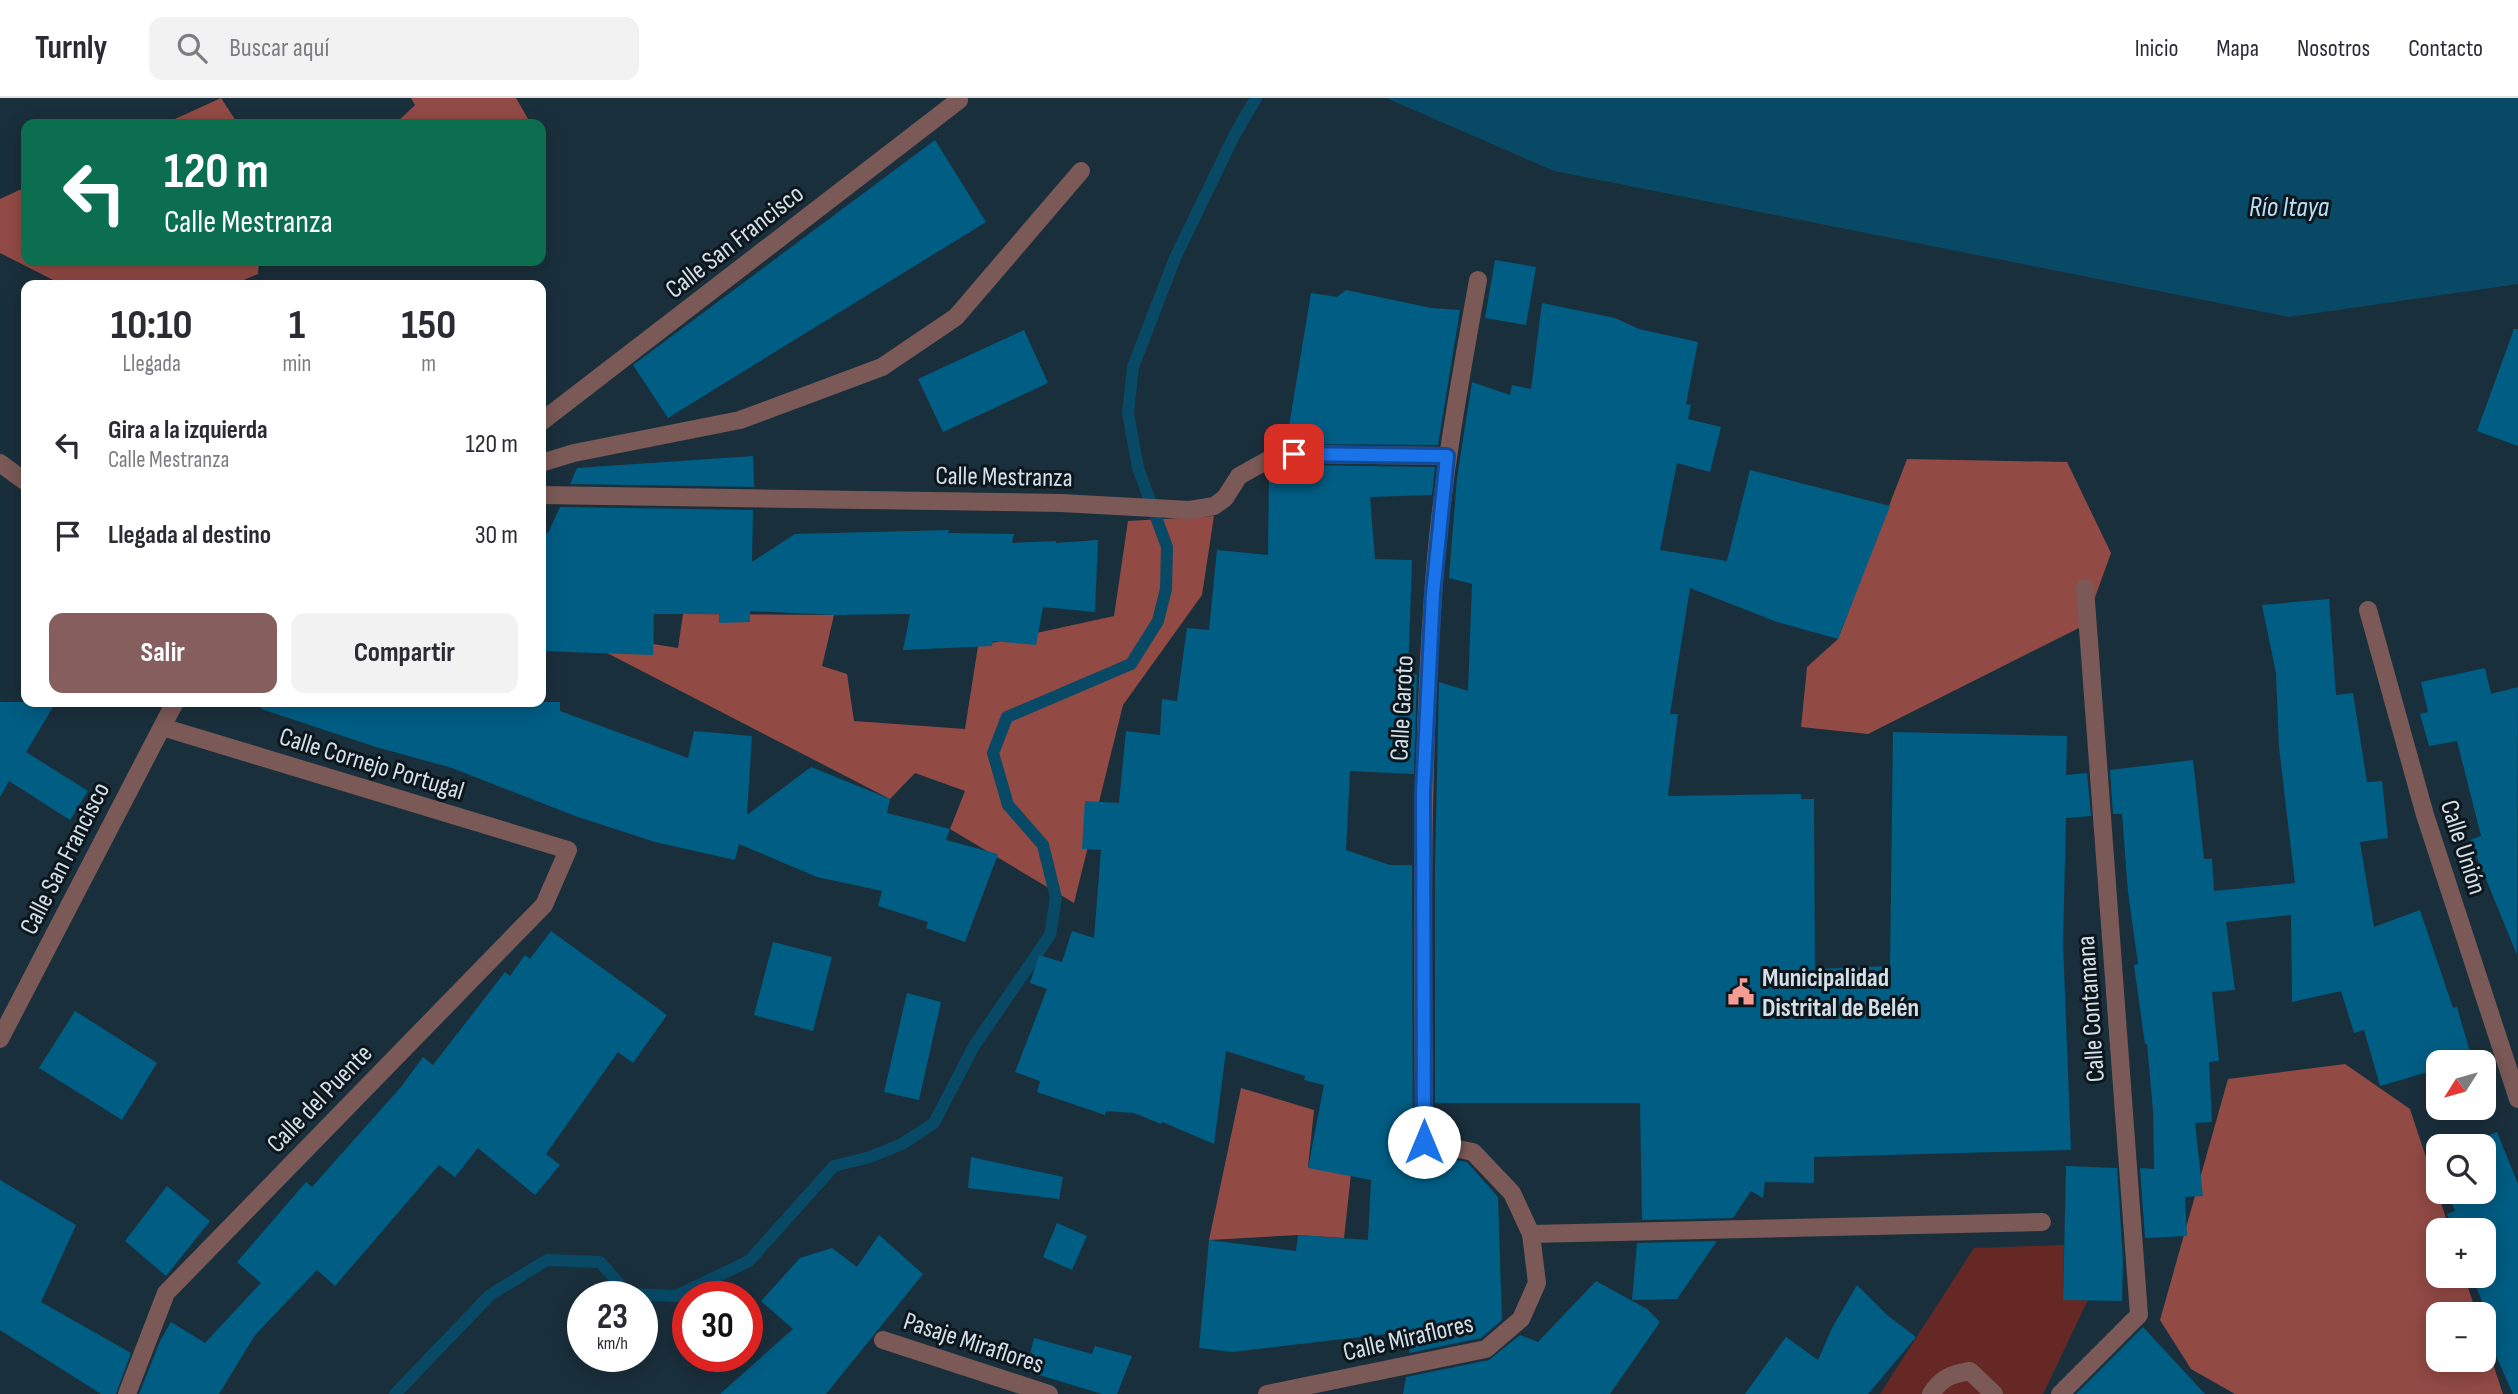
<!DOCTYPE html>
<html lang="es">
<head>
<meta charset="utf-8">
<style>
  body { margin:0; font-family:"Sofia Sans Condensed",sans-serif; background:#f2f2f3; color:#2b2b33; height:100vh; display:flex; flex-direction:column; font-size:26px; white-space:nowrap }
  * { box-sizing:border-box; margin:0 }
  p { font-size:23px; color:#7c7c81 }
  .icon { flex:none; width:38px; height:38px; fill:none; stroke:currentColor; stroke-width:2; stroke-linecap:round; stroke-linejoin:round }
  .map { position:relative; flex:1; overflow:hidden }
  .details { position:absolute; left:21px; top:182px; width:525px; height:427px; display:flex; flex-direction:column; background:#fff; border-radius:14px; box-shadow:0 4px 18px #0003 }
  .details>* { flex:none }
  .hud { position:absolute; left:21px; top:21px; width:525px; height:147px; border-radius:14px; box-shadow:0 4px 18px #0003; background:#0b6e4f; color:#fff; overflow:hidden }
  .needle { width:46px; rotate:233deg }
  .buttons { position:absolute; left:2426px; top:952px; display:grid; gap:14px }
  .buttons a { display:grid; place-items:center; width:70px; height:70px; border-radius:14px; background:#fff; box-shadow:0 4px 18px #0003; font-size:35px }
  .speed { position:absolute; left:567px; top:1183px; display:flex; gap:14px; font-size:35px; font-weight:700; text-align:center }
  .speed>* { display:grid; place-content:center; width:91px; height:91px; border-radius:50%; background:#fff; box-shadow:0 4px 18px #0003; line-height:1 }
  .speed small { font-size:18px; font-weight:400 }
  .speed .limit { border:10px solid #d22; background:#fff; color:#111 }
  .pin { position:absolute; display:grid; place-items:center; width:60px; height:60px; color:#fff; margin:-30px; border-radius:14px; box-shadow:0 4px 10px #0006 }
  .me { position:absolute; width:77px; margin:-38px; rotate:0deg; stroke-linejoin:round; filter:drop-shadow(0 0 5px #0008) }
  .turn { display:flex; align-items:center; gap:24px; height:147px; padding:0 28px; font-size:32px }
  .turn .icon { width:91px; height:91px; stroke-width:2.5 }
  .turn b { display:block; font-size:49px; line-height:60px }
  .eta { display:flex; justify-content:space-evenly; align-items:center; height:119px; text-align:center }
  .eta b { font-size:42px; font-weight:700; line-height:49px }
  .primary-button { display:flex; gap:14px; margin-top:auto; padding:14px 28px }
  .primary-button a { flex:1; height:80px; border-radius:14px; background:#865e5e; color:#fff; font-size:28px; font-weight:700; line-height:80px; text-align:center }
  .primary-button a+a { background:#f2f2f3; color:#2b2b33 }
  ul { padding:0; list-style:none }
  li { display:flex; align-items:center; gap:21px; height:91px; padding:0 28px }
  li div { flex:1 }
  li b { display:block; font-size:26px }
  li em { font-style:normal }
  header { display:flex; align-items:center; gap:42px; box-sizing:border-box; height:98px; padding:0 35px; background:#fff; border-bottom:2px solid #e1e1e2 }
  header strong { font-size:33px }
  nav { display:flex; gap:38px; margin-inline-start:auto; font-size:24px }
  .search { width:490px; height:63px; background:#f2f2f3; display:flex; align-items:center; gap:18px; box-sizing:border-box; padding:0 24px; border-radius:14px; color:#7c7c81; font-size:26px }
  .map>svg:first-child { display:block }
  .green { fill:#662825 }
  .forest { fill:#924a45 }
  .water { fill:#084966 }
  .lines { fill:none; stroke-linecap:round; stroke-linejoin:round }
  .stream { stroke:#084966; stroke-width:12 }
  .building { fill:#005d84 }
  .lane { stroke:#7a5956; stroke-width:18 }
  .street { stroke:#7a5956; stroke-width:18 }
  .route-casing { stroke:#114b97; stroke-width:18 }
  .route { stroke:#1a73e8; stroke-width:12 }
  .labels { text-anchor:middle; stroke-width:6; stroke-linejoin:round; paint-order:stroke }
  .street-label { font-size:26px; fill:#d3e0e8; stroke:#0d161c }
  .poi-label { font-size:26px; font-weight:bold; fill:#d3e0e8; stroke:#0d161c; text-anchor:start }
  .water-label { font-size:28px; font-style:italic; fill:#bae0f7; stroke:#0d161c }
</style>
</head>
<body>
<header>
<strong>Turnly</strong>
<div class="search"><svg class="icon" aria-label="search" viewBox="0 0 24 24"><circle cx="10" cy="10" r="6"/><path d="M15 15l6 6"/></svg>Buscar aquí</div>
<nav><a>Inicio</a><a>Mapa</a><a>Nosotros</a><a>Contacto</a></nav>
</header>
<div class="map">
<svg width="2518" height="1296" viewBox="0 0 2518 1296">
  <rect width="100%" height="100%" fill="#1a2f3c"/>
  <path class="green" d="M 2064,1147 L 2063,1201 L 2088,1202 L 2043,1296 L 1880,1296 L 1974,1150 Z"/>
  <path class="forest" d="M 221,0 L 238,26 L 164,26 Z
    M 411,0 L 516,0 L 531,26 L 395,26 L 415,7 Z
    M 26,89 L 26,163 L 259,163 L 258,176 L 232,187 L 63,187 L 0,155 L 0,101 Z
    M 1907,361 L 2067,364 L 2111,455 L 2085,527 L 1868,636 L 1801,629 L 1807,569 L 1838,541 Z
    M 1214,418 L 1202,497 L 1123,607 L 1074,805 L 950,731 L 965,693 L 915,675 L 890,701 L 607,555 L 653,546 L 678,550 L 683,516 L 834,517 L 822,568 L 847,576 L 854,623 L 965,631 L 978,548 L 1114,518 L 1128,423 Z
    M 2345,966 L 2410,1011 L 2450,1132 L 2438,1132 L 2438,1178 L 2464,1178 L 2477,1216 L 2438,1216 L 2438,1262 L 2483,1262 L 2483,1236 L 2503,1296 L 2235,1296 L 2191,1271 L 2160,1222 L 2228,981 Z
    M 1241,990 L 1314,1012 L 1308,1069 L 1351,1076 L 1344,1140 L 1298,1137 L 1209,1142 Z"/>
  <path class="water" d="M 1386,0 L 2518,0 L 2518,186 L 2289,219 L 1554,73 Z"/>
  <g class="lines">
    <path class="stream" d="M 395,1296 L 490,1197 L 547,1162 L 600,1164 L 628,1196 L 676,1198 L 749,1163 L 834,1068 L 870,1059 L 902,1046 L 934,1025 L 974,948 L 1050,837 L 1056,800 L 1043,747 L 1008,707 L 993,655 L 1007,619 L 1131,566 L 1158,523 L 1166,491 L 1167,449 L 1138,370 L 1128,315 L 1133,269 L 1175,160 L 1235,36 L 1256,0"/>
  </g>
  <path class="building" d="M 935,42 L 986,124 L 668,320 L 633,267 Z
    M 1495,162 L 1536,169 L 1526,227 L 1485,220 Z
    M 1346,192 L 1431,210 L 1460,212 L 1438,347 L 1286,346 L 1311,195 L 1337,199 Z
    M 1542,205 L 1615,220 L 1639,231 L 1698,244 L 1686,306 L 1691,307 L 1688,321 L 1721,329 L 1710,374 L 1677,365 L 1660,452 L 1727,463 L 1750,372 L 1890,408 L 1838,541 L 1777,524 L 1690,490 L 1670,616 L 1678,616 L 1668,698 L 1801,696 L 1801,701 L 1814,701 L 1815,871 L 1890,868 L 1893,634 L 2067,638 L 2066,677 L 2087,675 L 2091,718 L 2066,720 L 2063,846 L 2071,1052 L 1814,1059 L 1814,1085 L 1765,1084 L 1763,1100 L 1751,1093 L 1733,1120 L 1642,1122 L 1640,1005 L 1435,1005 L 1435,771 L 1439,584 L 1468,593 L 1472,486 L 1449,480 L 1457,380 L 1472,284 L 1510,297 L 1512,287 L 1531,291 Z
    M 2514,231 L 2518,231 L 2518,348 L 2477,333 Z
    M 1024,232 L 1048,285 L 943,334 L 918,281 Z
    M 753,358 L 754,389 L 570,386 L 577,370 Z
    M 1295,367 L 1435,369 L 1432,397 L 1370,399 L 1375,461 L 1412,462 L 1408,575 L 1417,577 L 1414,676 L 1350,673 L 1346,752 L 1390,767 L 1412,767 L 1413,1045 L 1414,1050 L 1421,1055 L 1467,1064 L 1498,1099 L 1502,1222 L 1481,1240 L 1409,1255 L 1412,1233 L 1232,1254 L 1199,1250 L 1209,1142 L 1296,1153 L 1298,1137 L 1368,1142 L 1371,1082 L 1308,1070 L 1324,987 L 1304,982 L 1305,978 L 1226,953 L 1214,1046 L 1162,1024 L 1161,1026 L 1134,1015 L 1106,1013 L 1105,1017 L 1037,994 L 1040,983 L 1015,974 L 1047,891 L 1030,885 L 1039,857 L 1062,864 L 1072,833 L 1094,840 L 1101,752 L 1082,751 L 1085,703 L 1119,705 L 1126,633 L 1160,637 L 1162,601 L 1177,603 L 1187,530 L 1209,532 L 1217,452 L 1268,457 L 1269,376 L 1282,377 L 1283,371 Z
    M 560,409 L 753,412 L 752,464 L 795,436 L 949,432 L 948,435 L 1014,436 L 1012,445 L 1056,443 L 1056,445 L 1098,442 L 1095,514 L 1043,509 L 1036,547 L 993,543 L 992,548 L 903,552 L 910,516 L 834,517 L 750,513 L 750,524 L 719,525 L 719,516 L 654,516 L 653,557 L 541,553 L 541,435 L 548,435 Z
    M 2329,501 L 2336,597 L 2353,595 L 2367,684 L 2382,683 L 2388,740 L 2360,744 L 2374,829 L 2420,812 L 2453,910 L 2457,909 L 2472,961 L 2460,964 L 2438,964 L 2438,971 L 2380,988 L 2364,932 L 2354,935 L 2341,893 L 2292,904 L 2291,817 L 2226,824 L 2235,892 L 2212,894 L 2219,963 L 2209,964 L 2212,1024 L 2195,1025 L 2203,1098 L 2185,1099 L 2187,1138 L 2145,1140 L 2140,1070 L 2154,1071 L 2153,1012 L 2147,946 L 2145,946 L 2134,867 L 2138,866 L 2128,794 L 2122,716 L 2113,716 L 2110,672 L 2193,662 L 2204,761 L 2212,761 L 2214,793 L 2295,785 L 2279,649 L 2276,575 L 2262,507 Z
    M 2485,570 L 2491,596 L 2518,589 L 2517,857 L 2470,742 L 2481,738 L 2457,643 L 2429,648 L 2420,616 L 2428,614 L 2421,584 Z
    M 0,604 L 56,604 L 26,654 L 88,693 L 70,722 L 9,683 L 0,699 Z
    M 262,604 L 560,604 L 560,613 L 688,660 L 694,633 L 752,638 L 747,717 L 811,669 L 890,701 L 887,715 L 950,731 L 946,742 L 998,756 L 965,844 L 926,830 L 928,824 L 878,808 L 882,793 L 817,779 L 739,746 L 735,762 L 655,744 L 575,718 L 452,670 L 376,649 L 261,611 Z
    M 551,833 L 667,917 L 633,965 L 618,954 L 546,1056 L 560,1067 L 535,1097 L 478,1050 L 455,1079 L 439,1067 L 335,1188 L 317,1172 L 255,1237 L 219,1296 L 139,1296 L 160,1243 L 171,1224 L 205,1245 L 261,1185 L 237,1164 L 306,1084 L 312,1089 L 401,989 L 423,959 L 433,967 L 505,874 L 510,878 L 525,857 L 530,861 Z
    M 773,844 L 832,859 L 813,933 L 754,917 Z
    M 907,895 L 941,904 L 919,1002 L 884,994 Z
    M 75,913 L 157,965 L 122,1022 L 39,970 Z
    M 1435,1015 L 1453,1038 L 1435,1035 Z
    M 2497,1034 L 2518,1086 L 2518,1296 L 2513,1296 L 2487,1237 L 2485,1238 L 2483,1216 L 2476,1216 L 2473,1210 L 2483,1206 L 2472,1178 L 2483,1178 L 2483,1132 L 2454,1132 L 2447,1116 L 2455,1113 L 2447,1094 L 2483,1094 L 2483,1048 L 2460,1048 Z
    M 971,1059 L 1063,1079 L 1059,1101 L 968,1090 Z
    M 2066,1068 L 2117,1070 L 2123,1161 L 2122,1203 L 2063,1202 Z
    M 0,1082 L 76,1127 L 41,1204 L 131,1255 L 116,1296 L 101,1296 L 0,1232 Z
    M 167,1088 L 210,1123 L 166,1178 L 125,1143 Z
    M 1057,1125 L 1087,1138 L 1072,1172 L 1043,1159 Z
    M 879,1137 L 923,1176 L 826,1296 L 720,1296 L 793,1231 L 761,1203 L 800,1160 L 832,1150 L 857,1169 Z
    M 1717,1143 L 1677,1201 L 1632,1202 L 1637,1145 Z
    M 1596,1183 L 1647,1211 L 1660,1224 L 1610,1296 L 1403,1296 L 1406,1279 L 1489,1262 L 1520,1237 L 1538,1244 Z
    M 1857,1187 L 1887,1217 L 1916,1239 L 1868,1296 L 1745,1296 L 1786,1239 L 1818,1262 L 1832,1230 Z
    M 2143,1229 L 2205,1296 L 2076,1296 Z
    M 1034,1240 L 1092,1256 L 1095,1248 L 1132,1258 L 1117,1296 L 1102,1296 L 1026,1273 Z"/>
  <g class="lines">
    <path class="lane" d="M 541,365 L 574,355 L 740,322 L 882,269 L 956,219 L 1081,73
      M 1531,1136 L 2042,1124
      M 883,1242 L 1049,1296
      M 2060,1296 L 2139,1217 L 2085,490"/>
    <path class="street" d="M 541,324 L 959,2 L 956,0
      M 0,365 L 26,384
      M 541,397 L 1061,405 L 1190,412 L 1214,408 L 1225,400 L 1239,378 L 1266,363 L 1294,356 L 1447,358
      M 2368,512 L 2425,717 L 2518,1001
      M 0,941 L 175,604
      M 127,1296 L 166,1195 L 544,807 L 568,752 L 162,629
      M 1267,1296 L 1486,1251 L 1521,1221 L 1537,1185 L 1531,1136 L 1512,1095 L 1473,1054 L 1424,1044 C 1423,862 1420,680 1433,498 C 1440,391 1459,287 1478,182
      M 1931,1296 C 1941,1280 1951,1276 1970,1273 L 1994,1296"/>
  </g>
  <g class="lines">
    <g class="route-casing">
      <path id="route" d="M 1294,356 L 1447,358 L 1433,496 L 1423,695 L 1424,1044"/>
    </g>
    <use href="#route" class="route"/>
  </g>
  <defs>
    <g id="civic-bare" transform="scale(2.1)"><path d="M-.6-6.5H3V-4.5H.6V-3L4-1V1h2V6H-6V1h2V-1L-.6-3ZM-1.2 2.5V6h2.4V2.5Z" fill="#f59c93" stroke="#0d161c" stroke-width="2.5" paint-order="stroke"/></g>
  </defs>
  <g fill-rule="evenodd">
    <use href="#civic-bare" x="1741" y="894"/>
  </g>
  <g class="labels">
    <g class="street-label">
      <text transform="translate(734 143) rotate(-38)" y="9">Calle San Francisco</text>
      <text transform="translate(1004 378) rotate(1)" y="9">Calle Mestranza</text>
      <text transform="translate(1401 610) rotate(-87)" y="9">Calle Garoto</text>
      <text transform="translate(372 665) rotate(17)" y="9">Calle Cornejo Portugal</text>
      <text transform="translate(2464 749) rotate(72)" y="9">Calle Unión</text>
      <text transform="translate(64 760) rotate(-63)" y="9">Calle San Francisco</text>
      <text transform="translate(2090 911) rotate(-94)" y="9">Calle Contamana</text>
      <text transform="translate(319 1000) rotate(-46)" y="9">Calle del Puente</text>
      <text transform="translate(1408 1239) rotate(-13)" y="9">Calle Miraflores</text>
      <text transform="translate(974 1244) rotate(18)" y="9">Pasaje Miraflores</text>
    </g>
    <g class="poi-label">
      <text x="1762" y="888">Municipalidad<tspan x="1762" dy="30">Distrital de Belén</tspan></text>
    </g>
    <g class="water-label">
      <text x="2289" y="118">Río Itaya</text>
    </g>
  </g>
</svg>
<div class="buttons">
<a><svg class="needle" viewBox="-14 -14 28 28"><path d="M0-13l5 13h-10z" fill="#e53935"/><path d="M0 13l5-13h-10z" fill="#7c7c81"/></svg></a>
<a><svg class="icon" aria-label="search" viewBox="0 0 24 24"><circle cx="10" cy="10" r="6"/><path d="M15 15l6 6"/></svg></a>
<a>+</a>
<a>−</a>
</div>
<div class="speed"><div>23<small>km/h</small></div><div class="limit">30</div></div>
<div class="pin" style="left:1294px;top:356px;background:#d93025"><svg class="icon" aria-label="arrive" viewBox="0 0 24 24"><path d="M6 21V4h12l-3 4 3 4H6"/></svg></div>
<svg class="me" style="left:1424px;top:1044px" viewBox="-20 -20 40 40"><circle r="19" fill="#fff"/><path d="M0-13L10 11 0 6-10 11z" fill="#1a73e8"/></svg>
<div class="hud">
<div class="turn"><svg class="icon" aria-label="left" viewBox="0 0 24 24"><path d="M17 20v-9H6M10 6l-5 5 5 5"/></svg><div><b>120 m</b>Calle Mestranza</div></div>
</div>
<section class="details">
<div class="eta">
<div><b>10:10</b><p>Llegada</p></div>
<div><b>1</b><p>min</p></div>
<div><b>150</b><p>m</p></div>
</div>
<ul>
<li><svg class="icon" aria-label="left" viewBox="0 0 24 24"><path d="M17 20v-9H6M10 6l-5 5 5 5"/></svg><div><b>Gira a la izquierda</b><p>Calle Mestranza</p></div><em>120 m</em></li>
<li><svg class="icon" aria-label="arrive" viewBox="0 0 24 24"><path d="M6 21V4h12l-3 4 3 4H6"/></svg><div><b>Llegada al destino</b></div><em>30 m</em></li>
</ul>
<div class="primary-button"><a>Salir</a><a>Compartir</a></div>
</section>
</div>
</body>
</html>
